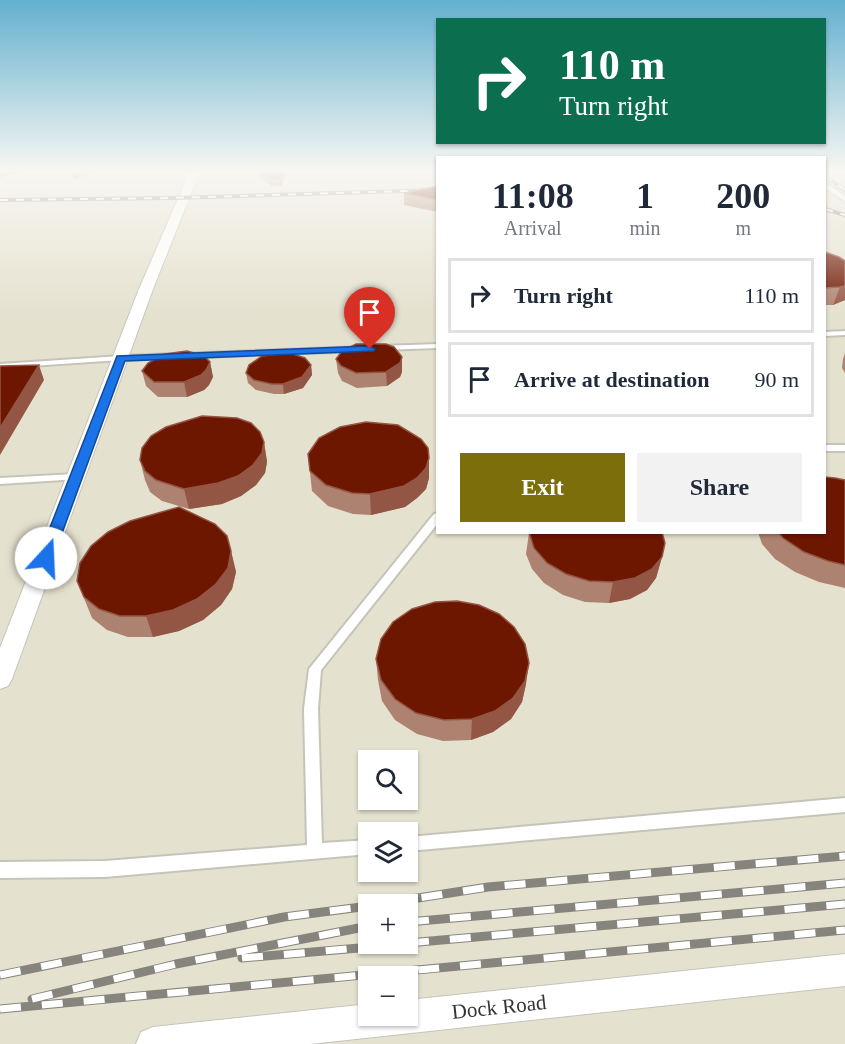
<!DOCTYPE html>
<html lang="en">
<head>
<meta charset="utf-8">
<style>
  body { margin:0; font-family:"Times New Roman",serif; background:#f2f2f3; color:#1f2937; height:100vh; display:flex; flex-direction:column; font-size:22px; white-space:nowrap }
  * { box-sizing:border-box; margin:0 }
  p { font-size:20px; color:#747a83 }
  .icon { flex:none; width:33px; height:33px; fill:none; stroke:currentColor; stroke-width:2; stroke-linecap:round; stroke-linejoin:round }
  .map { position:relative; flex:1; overflow:hidden }
  .details { position:absolute; left:436px; top:156px; width:390px; height:378px; display:flex; flex-direction:column; background:#fff; border-radius:0px; box-shadow:0 2px 4px #0004 }
  .details>* { flex:none }
  .banner { position:absolute; left:436px; top:18px; width:390px; height:126px; border-radius:0px; box-shadow:0 2px 4px #0004; background:#0b6e4f; color:#fff; overflow:hidden }
  .controls { position:absolute; left:358px; top:750px; display:grid; gap:12px }
  .controls a { display:grid; place-items:center; width:60px; height:60px; border-radius:0px; background:#fff; box-shadow:0 2px 4px #0004; font-size:30px }
  .pin { position:absolute; display:grid; place-items:center; width:51px; height:51px; color:#fff; margin:-62px -26px; border-radius:50% 50% 50% 0; rotate:-45deg; box-shadow:0 0 6px #0007 }
  .pin .icon { rotate:45deg }
  .me { position:absolute; width:66px; margin:-33px; rotate:20deg; stroke-linejoin:round; filter:drop-shadow(0 0 4px #0008) }
  .turn { display:flex; align-items:center; gap:21px; height:126px; padding:0 24px; font-size:27px }
  .turn .icon { width:78px; height:78px; stroke-width:2.5 }
  .turn b { display:block; font-size:42px; line-height:51px }
  .eta { display:flex; justify-content:space-evenly; align-items:center; height:102px; text-align:center }
  .eta b { font-size:36px; font-weight:600; line-height:42px }
  .cta { display:flex; gap:12px; margin-top:auto; padding:12px 24px }
  .cta a { flex:1; height:69px; border-radius:0px; background:#7c6e0b; color:#fff; font-size:24px; font-weight:600; line-height:69px; text-align:center }
  .cta a+a { background:#f2f2f3; color:#1f2937 }
  ul { padding:0; list-style:none }
  li { display:flex; align-items:center; gap:18px; height:75px; margin:0 12px 9px; padding:0 12px; border:3px solid #e0e1e3; border-radius:0px }
  li div { flex:1 }
  li b { display:block; font-size:22px }
  li em { font-style:normal }
  .map>svg:first-child { display:block }
  .built { fill:#e5e1cf; fill-rule:evenodd }
  .lines { fill:none; stroke-linecap:round; stroke-linejoin:round }
  .lane-casing { stroke:#c6c4b9; stroke-width:4 }
  .street-casing { stroke:#c6c4b9; stroke-width:2 }
  .lane { fill:#fff; fill-rule:evenodd }
  .street { fill:#fff; fill-rule:evenodd }
  .rail-far1-casing { stroke:#86847d; stroke-width:4 }
  .rail-casing { stroke:#86847d; stroke-width:9 }
  .rail-far1 { stroke:#fff; stroke-width:2; stroke-dasharray:8; stroke-linecap:butt }
  .rail { stroke:#fff; stroke-width:7; stroke-dasharray:21; stroke-linecap:butt }
  .wall { fill:#ae8270 }
  .shaded-wall { fill:#945644 }
  .building { fill:#6d1600; stroke:#945644; stroke-width:1.5 }
  .route { fill:#1a73e8; stroke:#114b97; stroke-width:1.5 }
  .labels { text-anchor:middle; stroke-width:6; stroke-linejoin:round; paint-order:stroke }
  .near-street-label { font-size:21px; fill:#363531; stroke:#fff }
</style>
</head>
<body>
<div class="map">
<svg width="845" height="1044" viewBox="0 0 845 1044">
  <rect width="100%" height="100%" fill="#efede1"/>
  <path class="built" d="M 0,171 L 438,171 L 438,532 L 825,532 L 825,171 L 845,171 L 845,1044 L 0,1044 ZM 369,760 L 408,760 L 408,800 L 369,800 ZM 369,832 L 408,832 L 408,872 L 369,872 ZM 369,904 L 408,904 L 408,944 L 369,944 ZM 369,976 L 408,976 L 408,1016 L 369,1016 Z"/>
  <g class="lines">
    <g class="lane-casing">
      <path id="lane" d="M 825,183 L 845,196 L 845,201 L 825,188 Z
        M 845,331 L 845,335 L 825,336 L 825,332 Z
        M 438,344 L 438,348 L 381,350 L 377,348 L 381,346 Z
        M 360,347 L 364,349 L 363,351 L 121,360 L 0,368 L 0,364 L 121,356 Z
        M 825,445 L 845,445 L 845,451 L 825,451 Z
        M 76,474 L 81,477 L 79,479 L 0,484 L 0,478 Z
        M 438,513 L 438,523 L 321,670 L 318,709 L 322,843 L 369,840 L 369,854 L 105,877 L 0,878 L 0,862 L 105,861 L 307,845 L 304,709 L 309,669 L 434,514 Z
        M 845,798 L 845,812 L 408,851 L 408,837 Z"/>
    </g>
    <g class="street-casing">
      <path id="street" d="M 190,171 L 200,171 L 153,289 L 12,679 L 8,686 L 0,689 L 0,648 L 139,289 Z
        M 845,954 L 845,986 L 310,1044 L 136,1044 L 141,1032 L 153,1027 L 369,1004 L 369,1016 L 408,1016 L 408,1000 Z"/>
    </g>
    <use href="#lane" class="lane"/>
    <use href="#street" class="street"/>
    <g class="rail-far1-casing">
      <path id="rail-far1" d="M 825,176 L 845,190
        M 0,200 L 171,198 L 438,190
        M 825,209 L 845,215"/>
    </g>
    <g class="rail-casing">
      <path id="rail" d="M 380,904 L 488,887 L 845,856
        M 408,922 L 845,883
        M 408,943 L 845,904
        M 242,958 L 406,944
        M 0,975 L 284,917 L 369,906
        M 32,999 L 176,964 L 369,926
        M 0,1009 L 845,930"/>
    </g>
    <use href="#rail-far1" class="rail-far1"/>
    <use href="#rail" class="rail"/>
  </g>
  <path class="wall" d="M 257,171 L 287,171 L 287,172 L 281,186 L 272,186 L 258,176 Z
    M 438,186 L 438,212 L 404,205 L 404,193 Z
    M 825,252 L 845,300 L 833,305 L 825,305 Z
    M 845,353 L 845,373 L 842,368 L 843,359 Z
    M 402,357 L 402,372 L 400,377 L 387,386 L 357,388 L 342,381 L 338,373 L 336,359 Z
    M 210,362 L 213,377 L 209,385 L 204,390 L 187,397 L 158,397 L 146,386 L 142,371 Z
    M 311,365 L 312,375 L 303,388 L 284,394 L 274,394 L 256,390 L 248,383 L 246,373 Z
    M 264,442 L 267,462 L 265,473 L 256,485 L 241,496 L 222,504 L 189,509 L 162,501 L 150,492 L 145,480 L 140,460 Z
    M 308,454 L 429,458 L 429,478 L 426,489 L 417,498 L 405,507 L 371,515 L 353,514 L 328,506 L 312,491 Z
    M 845,480 L 845,588 L 819,582 L 795,572 L 775,559 L 762,544 L 758,532 L 825,532 Z
    M 529,533 L 662,557 L 656,578 L 647,590 L 630,599 L 609,603 L 585,602 L 563,595 L 544,583 L 532,569 L 526,554 Z
    M 231,551 L 236,572 L 232,589 L 221,605 L 203,620 L 179,631 L 153,637 L 128,637 L 107,630 L 92,618 L 77,581 Z
    M 376,659 L 526,684 L 522,702 L 511,719 L 493,732 L 471,740 L 443,741 L 417,734 L 395,720 L 382,701 L 378,680 Z"/>
  <path class="shaded-wall" d="M 0,171 L 19,171 L 19,173 L 0,177 Z
    M 74,171 L 91,171 L 90,174 L 74,179 L 72,172 Z
    M 284,171 L 287,171 L 287,172 L 281,186 L 280,179 Z
    M 845,286 L 845,300 L 833,305 L 840,287 Z
    M 402,357 L 402,372 L 400,377 L 387,386 L 386,372 Z
    M 210,362 L 213,377 L 209,385 L 204,390 L 187,397 L 184,382 Z
    M 39,365 L 44,380 L 0,455 L 0,428 Z
    M 311,365 L 312,375 L 303,388 L 284,394 L 283,384 Z
    M 264,442 L 267,462 L 265,473 L 256,485 L 241,496 L 222,504 L 189,509 L 184,489 Z
    M 429,458 L 429,478 L 426,489 L 417,498 L 405,507 L 371,515 L 370,494 Z
    M 231,551 L 236,572 L 232,589 L 221,605 L 203,620 L 179,631 L 153,637 L 146,616 Z
    M 662,557 L 656,578 L 647,590 L 630,599 L 609,603 L 613,582 Z
    M 529,663 L 526,684 L 522,702 L 511,719 L 493,732 L 471,740 L 472,719 Z"/>
  <path class="building" d="M 260,171 L 284,171 L 280,179 L 271,179 Z
    M 438,186 L 438,200 L 404,193 Z
    M 825,252 L 839,257 L 845,261 L 845,286 L 840,287 L 825,288 Z
    M 356,344 L 386,344 L 394,347 L 402,357 L 400,363 L 386,372 L 356,373 L 341,366 L 336,359 L 342,351 Z
    M 187,351 L 204,356 L 210,362 L 206,370 L 201,375 L 184,382 L 154,382 L 142,371 L 148,363 L 165,354 Z
    M 290,353 L 305,358 L 311,365 L 302,377 L 283,384 L 272,384 L 254,380 L 246,373 L 249,365 L 262,356 Z
    M 39,365 L 0,428 L 0,366 Z
    M 202,416 L 237,418 L 251,423 L 260,432 L 264,442 L 262,453 L 253,465 L 238,476 L 218,483 L 184,489 L 156,480 L 145,471 L 140,460 L 142,448 L 151,436 L 166,427 Z
    M 366,422 L 398,425 L 421,439 L 428,448 L 429,458 L 426,468 L 417,478 L 404,486 L 370,494 L 352,493 L 326,485 L 310,471 L 308,454 L 319,438 L 340,427 Z
    M 825,477 L 835,478 L 845,480 L 845,565 L 828,561 L 804,552 L 783,538 L 778,532 L 825,532 Z
    M 179,507 L 215,524 L 227,536 L 231,551 L 228,568 L 216,584 L 197,599 L 173,610 L 146,616 L 120,616 L 99,609 L 84,597 L 77,581 L 80,563 L 91,546 L 108,532 L 130,521 Z
    M 529,532 L 662,532 L 665,543 L 662,557 L 652,569 L 635,578 L 613,582 L 589,581 L 566,574 L 547,563 L 534,548 Z
    M 457,601 L 479,605 L 499,614 L 514,627 L 525,644 L 529,663 L 525,681 L 513,698 L 495,711 L 472,719 L 444,720 L 416,713 L 395,699 L 381,680 L 376,659 L 381,639 L 393,622 L 412,609 L 435,602 Z"/>
  <linearGradient id="sky" x2="0" y2="1"><stop stop-color="#63b0d0"/><stop offset="0.54" stop-color="#f8f7f2"/><stop offset="1" stop-color="#f8f7f2" stop-opacity="0"/></linearGradient>
  <rect width="845" height="317" fill="url(#sky)"/>
  <path class="route" d="M 370,346 L 375,349 L 374,351 L 125,361 L 53,558 L 51,561 L 41,561 L 38,558 L 117,356 Z"/>
  <g class="labels">
    <g class="near-street-label">
      <text transform="translate(499 1007) rotate(-6)" y="7">Dock Road</text>
    </g>
  </g>
</svg>
<div class="controls">
<a><svg class="icon" aria-label="search" viewBox="0 0 24 24"><circle cx="10" cy="10" r="6"/><path d="M15 15l6 6"/></svg></a>
<a><svg class="icon" aria-label="layers" viewBox="0 0 24 24"><path d="M12 4l9 5-9 5-9-5zM3 14l9 5 9-5"/></svg></a>
<a>+</a>
<a>−</a>
</div>
<div class="pin" style="left:370px;top:349px;background:#d93025"><svg class="icon" aria-label="arrive" viewBox="0 0 24 24"><path d="M6 21V4h12l-3 4 3 4H6"/></svg></div>
<svg class="me" style="left:46px;top:558px" viewBox="-20 -20 40 40"><circle r="19" fill="#fff"/><path d="M0-13L10 11 0 6-10 11z" fill="#1a73e8"/></svg>
<div class="banner">
<div class="turn"><svg class="icon" aria-label="right" viewBox="0 0 24 24"><path d="M7 20v-9h11M14 6l5 5-5 5"/></svg><div><b>110 m</b>Turn right</div></div>
</div>
<section class="details">
<div class="eta">
<div><b>11:08</b><p>Arrival</p></div>
<div><b>1</b><p>min</p></div>
<div><b>200</b><p>m</p></div>
</div>
<ul>
<li><svg class="icon" aria-label="right" viewBox="0 0 24 24"><path d="M7 20v-9h11M14 6l5 5-5 5"/></svg><div><b>Turn right</b></div><em>110 m</em></li>
<li><svg class="icon" aria-label="arrive" viewBox="0 0 24 24"><path d="M6 21V4h12l-3 4 3 4H6"/></svg><div><b>Arrive at destination</b></div><em>90 m</em></li>
</ul>
<div class="cta"><a>Exit</a><a>Share</a></div>
</section>
</div>
</body>
</html>
